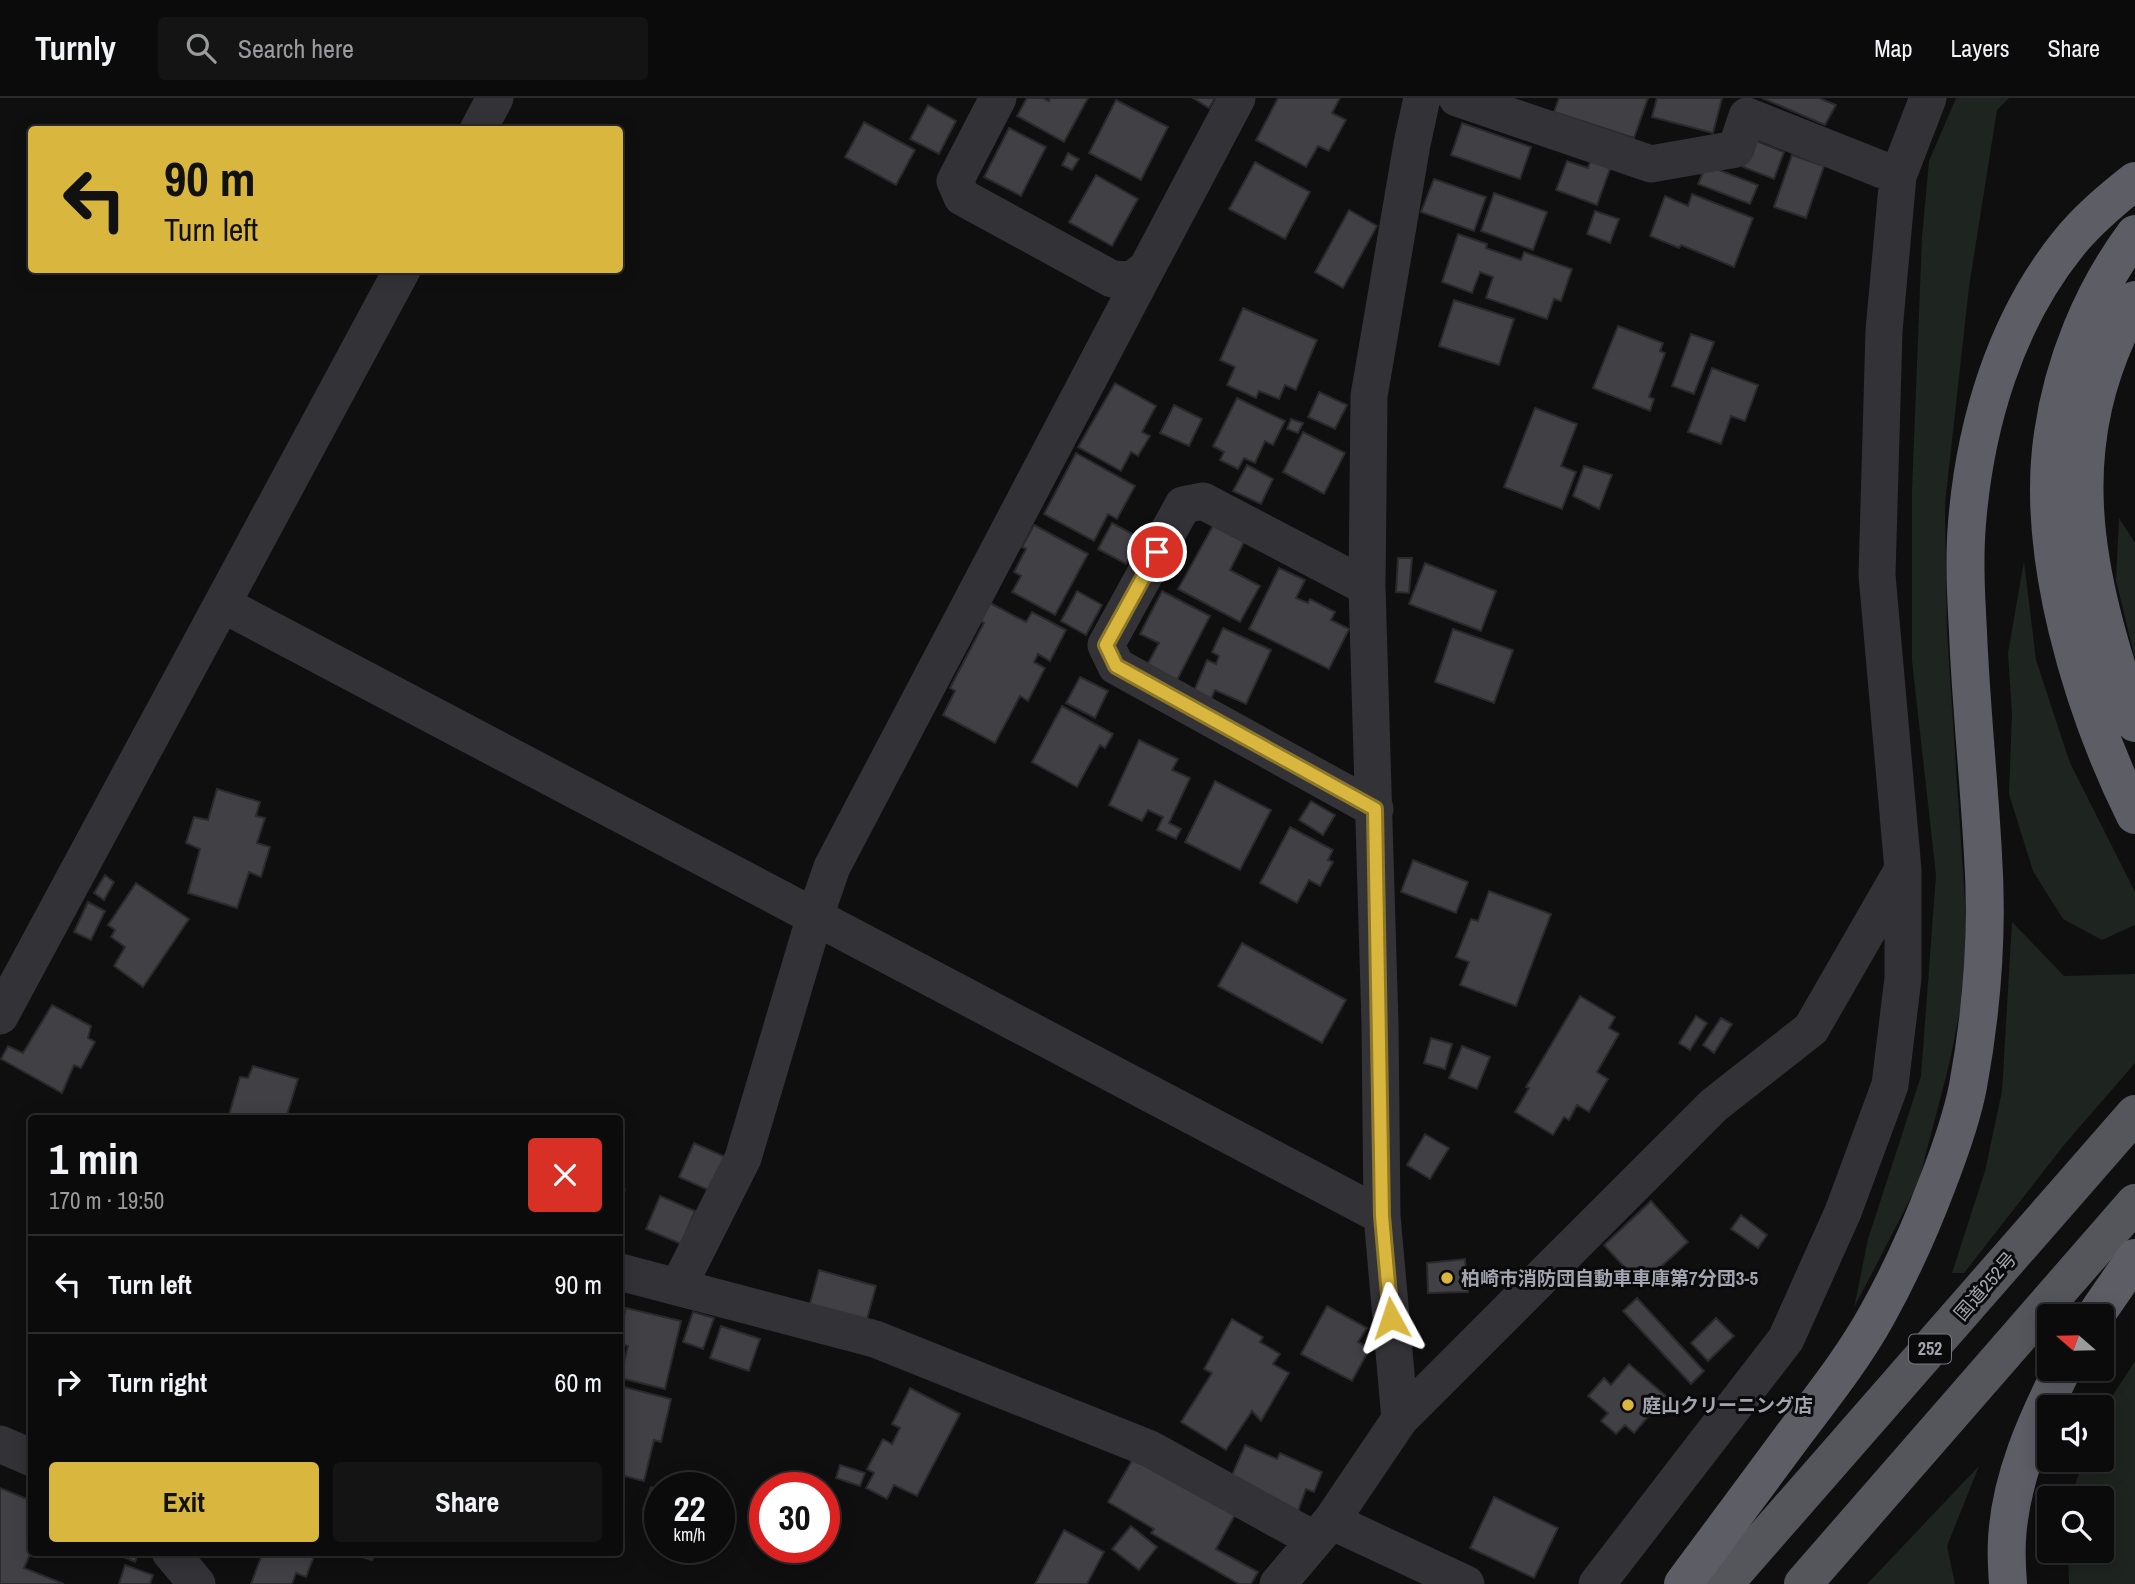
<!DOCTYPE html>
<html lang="en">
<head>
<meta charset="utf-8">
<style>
  body { margin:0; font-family:"Archivo Narrow","Noto Sans JP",sans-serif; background:#141415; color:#f1f3f6; height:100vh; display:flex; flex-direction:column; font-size:26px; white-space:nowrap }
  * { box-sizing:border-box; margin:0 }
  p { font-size:23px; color:#9a9b9d }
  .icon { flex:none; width:38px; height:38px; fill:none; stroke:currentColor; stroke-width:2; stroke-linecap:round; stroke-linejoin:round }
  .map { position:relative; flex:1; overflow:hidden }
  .sheet { position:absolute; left:28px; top:1017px; width:595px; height:441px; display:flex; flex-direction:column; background:#0b0b0c; border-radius:7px; box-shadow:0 4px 18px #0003,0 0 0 2px #2b2b2d }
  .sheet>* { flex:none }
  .banner { position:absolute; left:28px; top:28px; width:595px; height:147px; border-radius:7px; box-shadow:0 4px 18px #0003,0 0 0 2px #2b2b2d; background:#d9b73e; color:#111; overflow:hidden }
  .needle { width:46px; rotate:290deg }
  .buttons { position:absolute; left:2037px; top:1206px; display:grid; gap:14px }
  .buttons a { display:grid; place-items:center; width:77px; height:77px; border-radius:7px; background:#0b0b0c; box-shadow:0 4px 18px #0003,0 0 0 2px #2b2b2d; font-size:35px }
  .speed { position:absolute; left:644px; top:1374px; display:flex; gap:14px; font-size:35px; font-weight:700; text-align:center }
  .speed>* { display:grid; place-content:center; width:91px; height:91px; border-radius:50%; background:#0b0b0c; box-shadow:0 4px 18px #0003,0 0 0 2px #2b2b2d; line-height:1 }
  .speed small { font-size:18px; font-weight:400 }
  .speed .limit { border:10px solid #d22; background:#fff; color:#111 }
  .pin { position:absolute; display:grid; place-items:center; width:60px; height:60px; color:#fff; margin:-30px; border:4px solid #fff; border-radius:50%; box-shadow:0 2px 7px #0007 }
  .me { position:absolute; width:77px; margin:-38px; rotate:355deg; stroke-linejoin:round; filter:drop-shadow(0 0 5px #0008) }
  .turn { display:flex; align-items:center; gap:24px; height:147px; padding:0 21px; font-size:32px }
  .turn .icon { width:91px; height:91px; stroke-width:2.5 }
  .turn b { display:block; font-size:49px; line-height:60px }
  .round { display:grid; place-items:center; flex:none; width:74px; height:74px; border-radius:7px; background:#141415 }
  .overview { display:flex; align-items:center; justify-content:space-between; height:119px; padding:0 21px }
  h1 { font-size:42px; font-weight:800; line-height:52px }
  .cta { display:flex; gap:14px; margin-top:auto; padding:14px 21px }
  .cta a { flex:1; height:80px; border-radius:7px; background:#d9b73e; color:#111; font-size:28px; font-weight:800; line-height:80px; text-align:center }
  .cta a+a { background:#141415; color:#f1f3f6 }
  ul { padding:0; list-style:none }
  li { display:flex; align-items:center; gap:21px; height:98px; padding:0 21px; border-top:2px solid #2b2b2d }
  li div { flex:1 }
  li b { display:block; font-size:26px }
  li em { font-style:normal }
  header { display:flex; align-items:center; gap:42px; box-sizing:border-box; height:98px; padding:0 35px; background:#0b0b0c; border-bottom:2px solid #2b2b2d }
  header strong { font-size:33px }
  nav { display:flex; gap:38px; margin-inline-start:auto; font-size:24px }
  .search { width:490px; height:63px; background:#141415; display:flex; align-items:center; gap:18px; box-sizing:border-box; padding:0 24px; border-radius:7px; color:#9a9b9d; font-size:26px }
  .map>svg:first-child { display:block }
  .green { fill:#1e241f }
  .building { fill:#414145; stroke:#2a292c; stroke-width:2 }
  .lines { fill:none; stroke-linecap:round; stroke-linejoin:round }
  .minor { stroke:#333337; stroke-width:37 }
  .trunk { stroke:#55565c; stroke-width:38 }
  .motorway { stroke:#5d5e65; stroke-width:38 }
  .route-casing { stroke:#8d7728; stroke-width:18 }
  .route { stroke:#d9b73e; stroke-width:12 }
  .poi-dot { fill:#d9b73e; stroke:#0a0a0b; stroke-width:2.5 }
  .labels { text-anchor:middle; stroke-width:6; stroke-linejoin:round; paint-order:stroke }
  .shield { fill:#0a0a0b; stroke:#74767e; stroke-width:2 }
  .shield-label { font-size:18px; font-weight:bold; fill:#a2a5af }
  .poi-label { font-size:19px; font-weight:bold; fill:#a2a5af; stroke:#0a0a0b; text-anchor:start }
  .street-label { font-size:19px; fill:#a2a5af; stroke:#0a0a0b }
</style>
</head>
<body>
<header>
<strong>Turnly</strong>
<div class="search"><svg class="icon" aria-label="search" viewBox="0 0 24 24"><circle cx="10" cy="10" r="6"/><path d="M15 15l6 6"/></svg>Search here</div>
<nav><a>Map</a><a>Layers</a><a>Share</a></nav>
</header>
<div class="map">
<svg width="2135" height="1486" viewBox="0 0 2135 1486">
  <rect width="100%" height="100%" fill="#0f0f10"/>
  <path class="green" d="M 1956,0 L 2009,0 L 1997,12 L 1969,189 L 1945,406 L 1947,534 L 1965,804 L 1965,888 L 1949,967 L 1918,1086 L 1854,1210 L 1868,1141 L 1921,978 L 1936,777 L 1912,563 L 1912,393 L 1922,139 L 1929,63 Z
    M 2119,420 L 2135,445 L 2135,561 L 2116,482 Z
    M 2024,463 L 2036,562 L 2070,665 L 2135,794 L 2135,827 L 2102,842 L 2063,821 L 2033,773 L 2009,696 L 2012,616 L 2008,555 Z
    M 2012,824 L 2064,878 L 2135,876 L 2135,965 L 2064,1047 L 1964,1175 L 1952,1175 L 1985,1073 L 2002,993 Z
    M 2135,1263 L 2135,1486 L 2069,1486 L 2068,1453 L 2102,1452 L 2102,1400 L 2071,1400 L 2083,1362 L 2102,1362 L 2102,1314 Z
    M 1979,1368 L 1947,1448 L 1955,1486 L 1867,1486 Z"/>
  <path class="building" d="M 1027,0 L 1043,0 L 1049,3 L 1050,0 L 1088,0 L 1064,44 L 1017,18 Z
    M 1193,0 L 1215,0 L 1209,10 Z
    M 1278,0 L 1340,0 L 1332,15 L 1346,22 L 1329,53 L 1318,48 L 1306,69 L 1256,42 Z
    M 1559,0 L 1648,0 L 1634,40 L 1554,14 Z
    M 1657,0 L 1722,0 L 1713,35 L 1652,19 Z
    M 1762,0 L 1819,0 L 1836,7 L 1825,27 Z
    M 1116,2 L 1168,29 L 1141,82 L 1089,55 Z
    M 928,7 L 956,23 L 939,56 L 910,41 Z
    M 864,24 L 915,52 L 896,87 L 845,59 Z
    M 1462,25 L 1531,49 L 1520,81 L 1451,57 Z
    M 1009,30 L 1046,49 L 1021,98 L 984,79 Z
    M 1754,42 L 1784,54 L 1774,81 L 1743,69 Z
    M 1068,55 L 1079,61 L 1072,72 L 1062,67 Z
    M 1792,57 L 1824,68 L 1806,120 L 1774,109 Z
    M 1591,61 L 1611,68 L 1597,107 L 1556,92 L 1567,63 L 1588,70 Z
    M 1255,64 L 1310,94 L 1285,141 L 1229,111 Z
    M 1706,67 L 1758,87 L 1750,106 L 1698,86 Z
    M 1096,77 L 1138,101 L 1112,148 L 1069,124 Z
    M 1434,81 L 1486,99 L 1474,133 L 1421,114 Z
    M 1494,95 L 1547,114 L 1533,152 L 1481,133 Z
    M 1692,96 L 1753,120 L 1734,169 L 1681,147 L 1679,150 L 1650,138 L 1665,98 L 1688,108 Z
    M 1349,112 L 1377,128 L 1343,190 L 1315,174 Z
    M 1595,113 L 1619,121 L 1610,145 L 1587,136 Z
    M 1458,136 L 1487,146 L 1486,150 L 1521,162 L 1524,154 L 1572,171 L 1561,203 L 1554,201 L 1547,221 L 1486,200 L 1493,179 L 1480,174 L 1472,195 L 1442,184 Z
    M 1454,202 L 1514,221 L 1499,267 L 1439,248 Z
    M 1243,210 L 1317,242 L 1296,292 L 1285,287 L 1279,301 L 1259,293 L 1256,300 L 1227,287 L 1235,269 L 1220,262 Z
    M 1618,228 L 1663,245 L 1660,253 L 1665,255 L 1649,299 L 1654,301 L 1650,313 L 1593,290 Z
    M 1691,236 L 1714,244 L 1694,296 L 1672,288 Z
    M 1712,270 L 1758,287 L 1745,323 L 1731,318 L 1721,346 L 1688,334 Z
    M 1115,285 L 1156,308 L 1142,334 L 1150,338 L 1138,358 L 1131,354 L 1121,373 L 1078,349 Z
    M 1319,294 L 1347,307 L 1335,331 L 1308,319 Z
    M 1237,300 L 1285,323 L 1273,347 L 1265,343 L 1255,365 L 1244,360 L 1238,371 L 1220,362 L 1224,354 L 1213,348 Z
    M 1174,307 L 1202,321 L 1189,348 L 1160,335 Z
    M 1535,310 L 1577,326 L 1561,368 L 1576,374 L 1562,411 L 1504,389 Z
    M 1291,321 L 1303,325 L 1298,335 L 1287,331 Z
    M 1303,334 L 1345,355 L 1324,396 L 1283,374 Z
    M 1076,355 L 1135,388 L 1117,421 L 1108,416 L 1094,443 L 1044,416 Z
    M 1247,367 L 1273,381 L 1261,406 L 1233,393 Z
    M 1584,368 L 1612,377 L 1599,411 L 1573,398 Z
    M 1112,425 L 1140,440 L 1126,466 L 1098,451 Z
    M 1214,426 L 1245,442 L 1230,472 L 1260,488 L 1240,524 L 1178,491 Z
    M 1034,427 L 1088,456 L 1055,517 L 1012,494 L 1021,478 L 1014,474 L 1026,451 L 1022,449 Z
    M 1398,460 L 1412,460 L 1409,495 L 1396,494 Z
    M 1425,465 L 1496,493 L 1481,533 L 1409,506 Z
    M 1279,470 L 1305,482 L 1296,500 L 1308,505 L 1310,501 L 1335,514 L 1331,522 L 1349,531 L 1329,571 L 1249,531 Z
    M 1077,493 L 1102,507 L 1086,537 L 1061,523 Z
    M 1162,493 L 1210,518 L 1176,584 L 1146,569 L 1159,545 L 1140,536 Z
    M 990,505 L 1026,524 L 1032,514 L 1066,532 L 1050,563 L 1038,556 L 1034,564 L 1045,570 L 1028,603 L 1020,598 L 995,645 L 943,617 L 955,593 L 950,590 L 984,525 L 980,523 Z
    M 1223,530 L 1271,552 L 1246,606 L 1215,592 L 1211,601 L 1194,593 L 1207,562 L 1216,566 L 1219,558 L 1212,554 Z
    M 1453,531 L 1513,552 L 1494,605 L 1435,584 Z
    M 1080,579 L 1108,593 L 1095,620 L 1066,605 Z
    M 1062,608 L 1113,636 L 1105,650 L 1100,647 L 1077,689 L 1032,664 Z
    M 1139,642 L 1178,661 L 1172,672 L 1190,680 L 1169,725 L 1181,731 L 1176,741 L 1157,732 L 1163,719 L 1148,712 L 1142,723 L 1109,707 Z
    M 1215,683 L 1271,712 L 1240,772 L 1185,744 Z
    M 217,691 L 260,704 L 256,718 L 265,720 L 257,745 L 270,749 L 261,779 L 249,774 L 237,810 L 188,795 L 200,751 L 186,745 L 194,719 L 208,722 Z
    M 1311,703 L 1335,717 L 1323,737 L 1299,722 Z
    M 1290,729 L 1333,752 L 1328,762 L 1333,764 L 1320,788 L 1309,782 L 1297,805 L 1260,785 Z
    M 1413,762 L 1468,784 L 1456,815 L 1401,794 Z
    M 105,777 L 114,784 L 104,802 L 94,795 Z
    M 136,785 L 189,821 L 143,889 L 114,868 L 125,849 L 111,839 L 115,832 L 108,827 Z
    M 1489,793 L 1551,816 L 1516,908 L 1460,887 L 1469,864 L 1456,859 L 1471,821 L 1478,823 Z
    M 88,804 L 105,813 L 91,842 L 74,834 Z
    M 1242,845 L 1346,902 L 1322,945 L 1218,888 Z
    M 1580,898 L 1615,919 L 1609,930 L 1619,936 L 1597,974 L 1608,981 L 1589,1014 L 1577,1007 L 1569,1022 L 1564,1019 L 1553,1037 L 1515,1014 L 1529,990 L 1526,989 Z
    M 52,907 L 91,928 L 88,940 L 95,944 L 81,970 L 74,967 L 62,995 L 1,961 L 8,948 L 23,955 Z
    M 1696,918 L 1707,925 L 1690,952 L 1679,945 Z
    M 1721,920 L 1732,926 L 1714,955 L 1703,947 Z
    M 1431,940 L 1452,946 L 1445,971 L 1424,965 Z
    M 1462,948 L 1490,959 L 1477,991 L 1449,980 Z
    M 253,968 L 298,981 L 286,1020 L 228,1020 L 240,979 L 248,980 Z
    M 1425,1036 L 1449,1050 L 1430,1081 L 1407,1067 Z
    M 694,1045 L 730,1061 L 715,1095 L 679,1079 Z
    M 620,1089 L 625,1091 L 620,1109 Z
    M 660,1098 L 695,1113 L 681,1146 L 646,1131 Z
    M 1651,1103 L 1688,1144 L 1641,1187 L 1604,1147 Z
    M 1741,1117 L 1767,1137 L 1758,1150 L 1731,1131 Z
    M 1465,1161 L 1468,1194 L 1428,1195 L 1427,1165 Z
    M 819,1172 L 876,1188 L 866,1225 L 809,1209 Z
    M 1637,1200 L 1704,1273 L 1691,1286 L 1623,1213 Z
    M 1327,1208 L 1367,1230 L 1358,1244 L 1370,1250 L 1352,1283 L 1301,1256 Z
    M 626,1210 L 681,1223 L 665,1291 L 620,1280 L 628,1248 L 620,1245 L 620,1235 Z
    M 693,1214 L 714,1220 L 703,1251 L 683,1244 Z
    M 1716,1220 L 1734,1238 L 1708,1263 L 1691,1245 Z
    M 1232,1221 L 1263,1239 L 1260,1244 L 1280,1256 L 1273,1266 L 1289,1275 L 1261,1323 L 1252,1313 L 1226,1352 L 1181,1324 L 1212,1275 L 1204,1271 Z
    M 721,1228 L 760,1241 L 749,1273 L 710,1260 Z
    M 1629,1266 L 1666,1298 L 1634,1335 L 1625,1327 L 1616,1336 L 1601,1323 L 1608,1315 L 1588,1298 L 1604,1280 L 1611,1287 Z
    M 620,1288 L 671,1301 L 661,1344 L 654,1342 L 644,1383 L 620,1377 Z
    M 910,1290 L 960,1316 L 917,1398 L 894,1387 L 887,1401 L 866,1390 L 874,1375 L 867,1371 L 883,1341 L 892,1346 L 900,1330 L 892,1326 Z
    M 1245,1347 L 1277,1361 L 1280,1355 L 1322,1374 L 1314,1394 L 1306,1391 L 1298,1413 L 1230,1382 Z
    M 1134,1359 L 1235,1417 L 1216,1451 L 1258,1474 L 1251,1486 L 1239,1486 L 1151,1435 L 1154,1431 L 1108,1404 Z
    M 840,1367 L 865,1375 L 860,1388 L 836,1380 Z
    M 651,1389 L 660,1392 L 660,1418 L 643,1412 Z
    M 0,1390 L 32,1403 L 32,1452 L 24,1470 L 64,1486 L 0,1486 Z
    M 1494,1399 L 1558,1430 L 1534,1480 L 1470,1450 Z
    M 765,1412 L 765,1434 L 757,1430 Z
    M 1131,1428 L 1157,1449 L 1139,1472 L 1112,1451 Z
    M 1064,1432 L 1104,1454 L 1087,1486 L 1035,1486 Z
    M 112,1454 L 139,1454 L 135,1464 Z
    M 263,1454 L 305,1454 L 314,1458 L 306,1479 L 296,1475 L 292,1486 L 251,1486 Z
    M 345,1454 L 375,1454 L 372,1462 Z
    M 125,1467 L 153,1477 L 150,1486 L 119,1486 Z"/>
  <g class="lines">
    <path class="minor" d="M 998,0 L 955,83 L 962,99 L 1112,181 L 1132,182 L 1147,170 L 1237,0
      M 1457,0 L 1651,66 L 1736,51 L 1747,18 L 1898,78
      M 478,32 L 495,0
      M 1367,489 L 1203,403 L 1183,407 L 1106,547 L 1116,568 L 1375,711
      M 222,506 L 1382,1118
      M 0,918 L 402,172
      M 620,1174 L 875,1241 L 1150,1351 L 1315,1442
      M 678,1189 L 743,1060 L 815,818 L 832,769 L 1147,170
      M 1400,1321 L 1714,1007 L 1811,931 L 1902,773
      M 0,1346 L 32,1360
      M 1331,1423 L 1466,1486
      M 170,1454 L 197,1486
      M 1278,1486 L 1331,1423 L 1400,1321 L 1382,1118 L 1380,926 L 1367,489 L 1369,298 L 1412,46 L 1422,0
      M 1597,1486 L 1786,1241 L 1843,1114 L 1890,987 L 1903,880 L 1903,772 L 1877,477 L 1884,233 L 1898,78 L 1928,0"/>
    <path class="trunk" d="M 1724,1486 L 2135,1016
      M 1803,1486 L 2135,1105"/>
    <path class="motorway" d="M 2135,136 C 2092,194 2063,265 2053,336 C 2035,456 2082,610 2135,717
      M 2135,202 C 2053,348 2084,475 2135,625
      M 2095,1218 L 2135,1160
      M 1683,1486 C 1721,1434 1760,1383 1798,1331 C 1826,1294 1855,1257 1877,1217 C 1901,1174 1921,1129 1938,1084 C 1950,1053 1962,1020 1968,988 C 1982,912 1988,833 1983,757 C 1979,682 1971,608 1968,534 C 1966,498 1964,461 1967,425 C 1975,327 2005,224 2068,146 C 2087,122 2111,102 2135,83
      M 2008,1486 C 2007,1471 2006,1457 2007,1442 C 2010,1381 2036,1324 2063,1270"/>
  </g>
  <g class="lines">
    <g class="route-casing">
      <path id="route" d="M 1157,454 L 1106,547 L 1116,568 L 1375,711 L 1382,1118 L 1391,1220"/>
    </g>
    <use href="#route" class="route"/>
  </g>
  <g class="poi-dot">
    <circle cx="1447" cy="1180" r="7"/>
    <circle cx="1628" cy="1307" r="7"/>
  </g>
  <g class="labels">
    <rect class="shield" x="1909" y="1236.5" width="42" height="29" rx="5"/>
    <g class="shield-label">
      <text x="1930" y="1257">252</text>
    </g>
    <g class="poi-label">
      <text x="1461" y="1187">柏崎市消防団自動車車庫第7分団3-5</text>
      <text x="1642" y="1314">庭山クリーニング店</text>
    </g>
    <g class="street-label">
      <text transform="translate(1985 1188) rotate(-49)" y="7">国道252号</text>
    </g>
  </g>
</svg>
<div class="buttons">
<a><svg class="needle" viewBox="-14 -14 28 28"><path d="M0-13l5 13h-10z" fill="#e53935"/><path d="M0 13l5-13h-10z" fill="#9a9b9d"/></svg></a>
<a><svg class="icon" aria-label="sound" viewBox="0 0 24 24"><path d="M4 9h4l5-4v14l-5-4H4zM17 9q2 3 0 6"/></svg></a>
<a><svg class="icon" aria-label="search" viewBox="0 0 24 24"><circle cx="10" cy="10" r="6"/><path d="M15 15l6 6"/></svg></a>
</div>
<div class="speed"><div>22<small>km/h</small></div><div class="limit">30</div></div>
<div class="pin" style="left:1157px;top:454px;background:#d93025"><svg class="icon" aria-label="arrive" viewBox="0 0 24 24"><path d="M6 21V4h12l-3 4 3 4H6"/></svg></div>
<svg class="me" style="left:1391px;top:1220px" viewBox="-20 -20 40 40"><path d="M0-17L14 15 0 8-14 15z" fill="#d9b73e" stroke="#fff" stroke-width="4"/></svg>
<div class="banner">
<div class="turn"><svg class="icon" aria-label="left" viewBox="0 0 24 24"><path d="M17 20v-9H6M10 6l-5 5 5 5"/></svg><div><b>90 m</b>Turn left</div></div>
</div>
<section class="sheet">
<div class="overview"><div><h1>1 min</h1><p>170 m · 19:50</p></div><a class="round" style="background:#d93025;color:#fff"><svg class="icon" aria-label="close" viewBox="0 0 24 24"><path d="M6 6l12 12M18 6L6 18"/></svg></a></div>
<ul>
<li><svg class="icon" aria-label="left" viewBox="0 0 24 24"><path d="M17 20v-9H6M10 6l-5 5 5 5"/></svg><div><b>Turn left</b></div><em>90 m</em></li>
<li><svg class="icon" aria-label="right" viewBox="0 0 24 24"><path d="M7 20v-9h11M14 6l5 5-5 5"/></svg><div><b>Turn right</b></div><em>60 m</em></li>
</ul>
<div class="cta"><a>Exit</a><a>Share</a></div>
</section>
</div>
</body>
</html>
